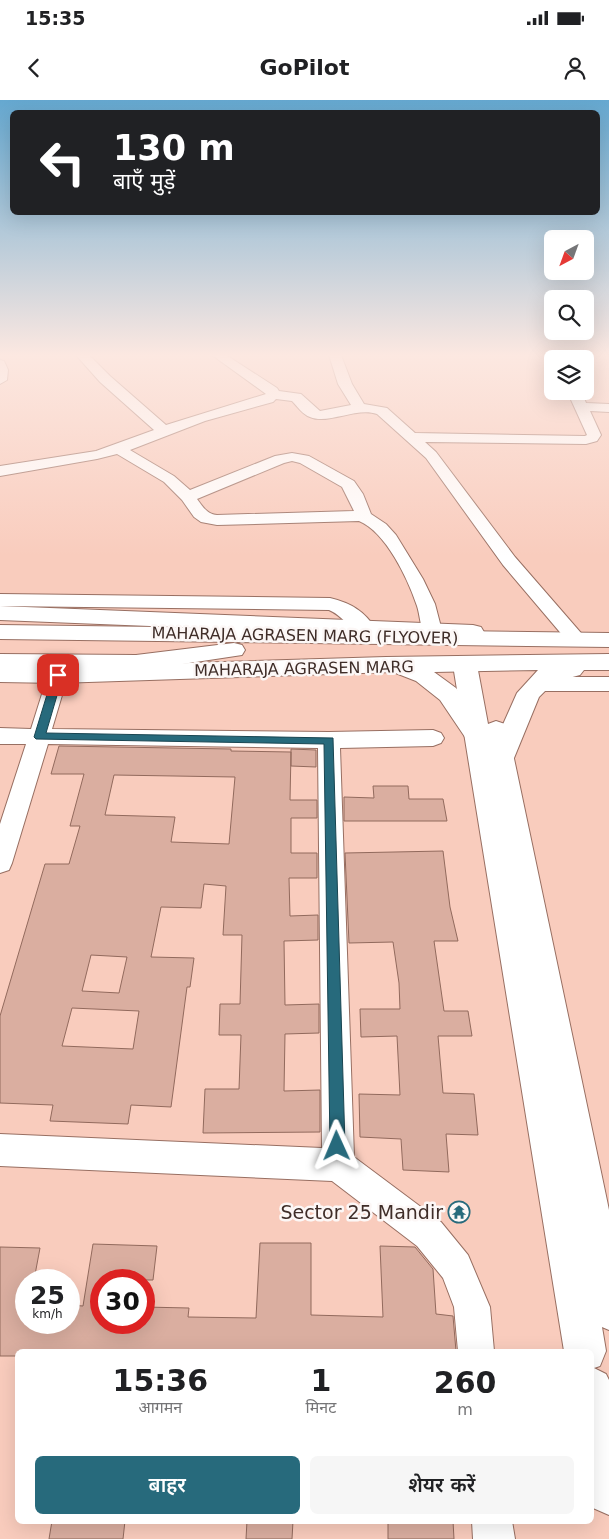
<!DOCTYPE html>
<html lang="hi">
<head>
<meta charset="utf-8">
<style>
  body { margin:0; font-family:"DejaVu Sans","Noto Sans Devanagari",sans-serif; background:#f6f6f6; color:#202124; height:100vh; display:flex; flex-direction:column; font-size:19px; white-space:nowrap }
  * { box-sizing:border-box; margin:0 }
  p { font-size:16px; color:#757577 }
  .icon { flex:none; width:28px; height:28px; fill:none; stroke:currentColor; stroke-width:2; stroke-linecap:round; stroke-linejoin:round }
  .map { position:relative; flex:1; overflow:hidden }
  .details { position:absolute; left:15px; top:1249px; width:579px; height:175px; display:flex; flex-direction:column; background:#fff; border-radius:8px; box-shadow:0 5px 20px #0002 }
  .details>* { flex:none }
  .top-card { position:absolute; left:10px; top:10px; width:590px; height:105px; border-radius:8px; box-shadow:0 5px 20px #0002; background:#202124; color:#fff; overflow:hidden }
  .needle { width:32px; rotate:221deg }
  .fabs { position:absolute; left:544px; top:130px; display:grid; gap:10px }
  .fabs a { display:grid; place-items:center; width:50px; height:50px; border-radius:8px; background:#fff; box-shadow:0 5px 20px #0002; font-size:25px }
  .speed { position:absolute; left:15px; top:1169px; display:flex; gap:10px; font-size:25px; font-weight:700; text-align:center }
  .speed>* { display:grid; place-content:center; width:65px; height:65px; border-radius:50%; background:#fff; box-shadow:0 5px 20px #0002; line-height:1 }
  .speed small { font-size:12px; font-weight:400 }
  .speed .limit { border:8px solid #d22; background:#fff; color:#111 }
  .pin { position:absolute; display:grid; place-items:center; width:42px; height:42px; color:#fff; margin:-21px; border-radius:10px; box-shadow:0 2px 8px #0006 }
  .me { position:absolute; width:55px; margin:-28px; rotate:359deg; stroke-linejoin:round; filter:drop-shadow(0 0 4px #0008) }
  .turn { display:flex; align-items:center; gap:18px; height:105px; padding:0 20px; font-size:22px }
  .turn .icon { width:65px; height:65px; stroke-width:2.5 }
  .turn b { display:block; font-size:35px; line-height:42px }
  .eta { display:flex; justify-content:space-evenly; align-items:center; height:85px; text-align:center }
  .eta b { font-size:30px; font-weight:600; line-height:35px }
  .action { display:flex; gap:10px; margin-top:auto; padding:10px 20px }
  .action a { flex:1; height:58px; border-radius:8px; background:#276a7c; color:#fff; font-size:20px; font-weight:600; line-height:58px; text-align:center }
  .action a+a { background:#f6f6f6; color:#202124 }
  .status { display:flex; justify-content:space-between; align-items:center; height:35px; padding:0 25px; background:#fff; direction:ltr }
  .status svg { height:14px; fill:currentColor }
  header { display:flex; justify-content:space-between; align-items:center; height:65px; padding:0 20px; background:#fff; font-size:22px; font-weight:600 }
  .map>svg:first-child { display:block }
  .building { fill:#daaea0; stroke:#926a5d; fill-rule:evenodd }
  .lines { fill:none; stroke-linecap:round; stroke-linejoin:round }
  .minor-casing { stroke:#986f62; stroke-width:2 }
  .tertiary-casing { stroke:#986f62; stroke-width:2 }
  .secondary-casing { stroke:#986f62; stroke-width:2 }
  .primary-casing { stroke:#986f62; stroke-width:2 }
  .minor { fill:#fff; fill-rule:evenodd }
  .tertiary { fill:#fff; fill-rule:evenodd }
  .secondary { fill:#fff; fill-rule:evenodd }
  .primary { fill:#fff; fill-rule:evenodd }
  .route { fill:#276a7c; stroke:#194551 }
  .labels { text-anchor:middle; stroke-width:5; stroke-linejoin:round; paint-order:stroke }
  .street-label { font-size:16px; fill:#3f2d28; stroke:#fcf7f6 }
  .near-poi-label { font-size:19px; fill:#3f2d28; stroke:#fcf7f6; text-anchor:end }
</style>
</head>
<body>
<div class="status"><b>15:35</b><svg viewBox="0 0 49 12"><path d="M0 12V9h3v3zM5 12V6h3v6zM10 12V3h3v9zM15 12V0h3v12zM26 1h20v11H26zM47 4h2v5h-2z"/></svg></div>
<header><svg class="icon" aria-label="back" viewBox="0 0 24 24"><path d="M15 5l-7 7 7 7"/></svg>GoPilot<svg class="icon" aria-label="person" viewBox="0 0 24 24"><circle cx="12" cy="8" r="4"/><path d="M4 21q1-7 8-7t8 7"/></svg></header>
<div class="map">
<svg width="609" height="1439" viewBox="0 0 609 1439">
  <rect width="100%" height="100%" fill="#f9ccbd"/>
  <path class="building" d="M 59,646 L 231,649 L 231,651 L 291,652 L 290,700 L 317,700 L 317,718 L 291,718 L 291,753 L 317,753 L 317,778 L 289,778 L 290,816 L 318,815 L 318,840 L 284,841 L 285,905 L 319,904 L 319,933 L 285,934 L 284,991 L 320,990 L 320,1032 L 203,1033 L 205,989 L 239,989 L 241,935 L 219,935 L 220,904 L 240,904 L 242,835 L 223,835 L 226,786 L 204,784 L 201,808 L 161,807 L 151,857 L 194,858 L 190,887 L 187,887 L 171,1007 L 131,1005 L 128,1024 L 50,1021 L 53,1005 L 0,1003 L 0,916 L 45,764 L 69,764 L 80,726 L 70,726 L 84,674 L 51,674 ZM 114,675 L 235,677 L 229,744 L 171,742 L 175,717 L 105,715 ZM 91,855 L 127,857 L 119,893 L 82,891 ZM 72,908 L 139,911 L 133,949 L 62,946 Z
    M 291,649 L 316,650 L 316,667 L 291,666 Z
    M 373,686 L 408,686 L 409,699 L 443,699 L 447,721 L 344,721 L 344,697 L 374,698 Z
    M 443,751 L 450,807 L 458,841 L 434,841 L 444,911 L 468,911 L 472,936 L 438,936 L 443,993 L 474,994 L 478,1035 L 446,1034 L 449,1072 L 403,1070 L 401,1039 L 360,1037 L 359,994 L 400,995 L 397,936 L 361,937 L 360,909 L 400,909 L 399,883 L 393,842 L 349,843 L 345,753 Z
    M 260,1143 L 311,1143 L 311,1215 L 383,1217 L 380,1146 L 415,1147 L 433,1169 L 436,1214 L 453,1216 L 456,1251 L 18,1251 L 18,1256 L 0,1256 L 0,1147 L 40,1148 L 34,1180 L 26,1180 L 26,1222 L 69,1222 L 69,1205 L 83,1206 L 93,1144 L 157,1146 L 153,1180 L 101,1180 L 101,1222 L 144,1222 L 144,1207 L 189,1208 L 188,1217 L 256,1218 Z
    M 52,1421 L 125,1421 L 123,1439 L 49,1439 Z
    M 247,1421 L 293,1421 L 292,1439 L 246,1439 Z
    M 388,1421 L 453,1421 L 454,1439 L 388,1439 Z"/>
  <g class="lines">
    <g class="minor-casing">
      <path id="minor" d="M 76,255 L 89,255 L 110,276 L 166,325 L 266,294 L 212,255 L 226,255 L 277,288 L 279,291 L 301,294 L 320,311 L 351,305 L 338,284 L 329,255 L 341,255 L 352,284 L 364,304 L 387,308 L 415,333 L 585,336 L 587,335 L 567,291 L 581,291 L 586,303 L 609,304 L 609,312 L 590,311 L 601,335 L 597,341 L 586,344 L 425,342 L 436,352 L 515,457 L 581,533 L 578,537 L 571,539 L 564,537 L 503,465 L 426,358 L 377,314 C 356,307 328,325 310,317 C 303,315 297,306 292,301 L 276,299 L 273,302 L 205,321 L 130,350 L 174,376 L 190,390 L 275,356 L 292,353 L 309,356 L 354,381 L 363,394 L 371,414 L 386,424 L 396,435 L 423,479 L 435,504 L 442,531 L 439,535 L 432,537 L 425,535 C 420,527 420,515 417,506 C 408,479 386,432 359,421 L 217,425 L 201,422 L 194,417 L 182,400 L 164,382 L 117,354 L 97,359 L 0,376 L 0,366 L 96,351 L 154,330 L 100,282 ZM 292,361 L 300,363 L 342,387 L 354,411 L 217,415 C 207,414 203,407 197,399 L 284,363 Z
        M 555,255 L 567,255 L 569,259 L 557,259 Z
        M 0,260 L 4,261 L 8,270 L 7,280 L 0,284 Z
        M 58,568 L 65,570 L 68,575 L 52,629 L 329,632 L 433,630 L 441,633 L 444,638 L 441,643 L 433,646 L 340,648 L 354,1057 L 441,1122 L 468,1155 L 490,1207 L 494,1251 L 458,1251 L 454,1207 L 443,1178 L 417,1146 L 332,1081 L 0,1066 L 0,1034 L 322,1048 L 318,648 L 48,644 L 12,763 L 9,770 L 0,773 L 0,724 L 26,644 L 0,644 L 0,628 L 31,629 L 48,575 L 51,570 Z
        M 538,577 L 609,577 L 609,591 L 538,591 L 531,589 L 528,584 L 531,579 Z
        M 472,1421 L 512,1421 L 515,1439 L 473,1439 Z"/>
    </g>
    <g class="tertiary-casing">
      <path id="tertiary" d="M 0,494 L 330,498 C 351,503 364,511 376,529 L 373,534 C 353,539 348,518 329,510 L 0,506 Z
        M 465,557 L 473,560 L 477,565 L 488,624 L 496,621 L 505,624 L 508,630 L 609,1110 L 609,1230 L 602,1227 L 606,1251 L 600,1266 L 594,1268 L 606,1274 L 609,1280 L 609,1415 L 593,1408 L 591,1405 L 591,1251 L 564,1251 L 453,565 L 457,560 Z"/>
    </g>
    <g class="secondary-casing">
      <path id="secondary" d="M 0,506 L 473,525 L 481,527 L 484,532 L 481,537 L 473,539 L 0,520 Z
        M 609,554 L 609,570 L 584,570 L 580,575 L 554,582 L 539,597 L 514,658 L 510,665 L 501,667 L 492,665 L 488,658 L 517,593 L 538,570 L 434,572 L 456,588 L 487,631 L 491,637 L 487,643 L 478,646 L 469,643 L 440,600 L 416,581 L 393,572 L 58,583 L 0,582 L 0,566 L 58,567 L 386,557 Z"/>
    </g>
    <g class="primary-casing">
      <path id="primary" d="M 0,525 L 609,533 L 609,547 L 0,539 Z
        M 234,543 L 242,545 L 245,550 L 242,555 L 136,571 L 0,568 L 0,554 L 136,555 Z"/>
    </g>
    <use href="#minor" class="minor"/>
    <use href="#tertiary" class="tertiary"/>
    <use href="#secondary" class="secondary"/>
    <use href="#primary" class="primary"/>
  </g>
  <linearGradient id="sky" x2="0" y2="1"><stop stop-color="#65a8d0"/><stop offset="0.56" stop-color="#fce8e1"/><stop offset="1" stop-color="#fce8e1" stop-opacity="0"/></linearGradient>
  <rect width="609" height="456" fill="url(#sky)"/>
  <path class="route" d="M 58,572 L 63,575 L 46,633 L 333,638 L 345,1046 L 342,1051 L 337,1053 L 332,1051 L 330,1046 L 324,644 L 36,639 L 34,637 L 53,575 Z"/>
  <defs>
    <g id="temple-ring" transform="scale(1.125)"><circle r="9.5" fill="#fcf7f6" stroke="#276a7c" stroke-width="1.5"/><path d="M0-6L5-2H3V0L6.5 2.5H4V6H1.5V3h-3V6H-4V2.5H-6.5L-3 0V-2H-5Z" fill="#276a7c"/></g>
  </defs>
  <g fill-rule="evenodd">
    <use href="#temple-ring" x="459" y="1112"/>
  </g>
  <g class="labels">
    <g class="street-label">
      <text transform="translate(305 535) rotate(1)" y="6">MAHARAJA AGRASEN MARG (FLYOVER)</text>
      <text transform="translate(304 568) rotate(-1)" y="6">MAHARAJA AGRASEN MARG</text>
    </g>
    <g class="near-poi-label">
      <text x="443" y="1119">Sector 25 Mandir</text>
    </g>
  </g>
</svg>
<div class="fabs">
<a><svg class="needle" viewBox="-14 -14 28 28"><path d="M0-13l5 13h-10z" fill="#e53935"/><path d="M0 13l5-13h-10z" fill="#757577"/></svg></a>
<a><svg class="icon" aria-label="search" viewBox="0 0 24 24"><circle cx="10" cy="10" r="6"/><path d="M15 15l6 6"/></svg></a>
<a><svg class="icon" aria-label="layers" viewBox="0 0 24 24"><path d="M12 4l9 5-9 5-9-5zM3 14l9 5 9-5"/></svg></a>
</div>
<div class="speed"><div>25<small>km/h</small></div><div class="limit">30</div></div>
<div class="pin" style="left:58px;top:575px;background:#d93025"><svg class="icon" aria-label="arrive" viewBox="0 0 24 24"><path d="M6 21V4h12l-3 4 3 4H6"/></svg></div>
<svg class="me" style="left:337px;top:1046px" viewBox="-20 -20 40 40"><path d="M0-17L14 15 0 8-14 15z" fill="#276a7c" stroke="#fff" stroke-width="4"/></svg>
<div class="top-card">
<div class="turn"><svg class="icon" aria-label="left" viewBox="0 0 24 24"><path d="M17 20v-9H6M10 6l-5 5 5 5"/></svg><div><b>130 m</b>बाएँ मुड़ें</div></div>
</div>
<section class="details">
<div class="eta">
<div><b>15:36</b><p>आगमन</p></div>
<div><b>1</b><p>मिनट</p></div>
<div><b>260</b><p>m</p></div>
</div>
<div class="action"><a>बाहर</a><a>शेयर करें</a></div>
</section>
</div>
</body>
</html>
